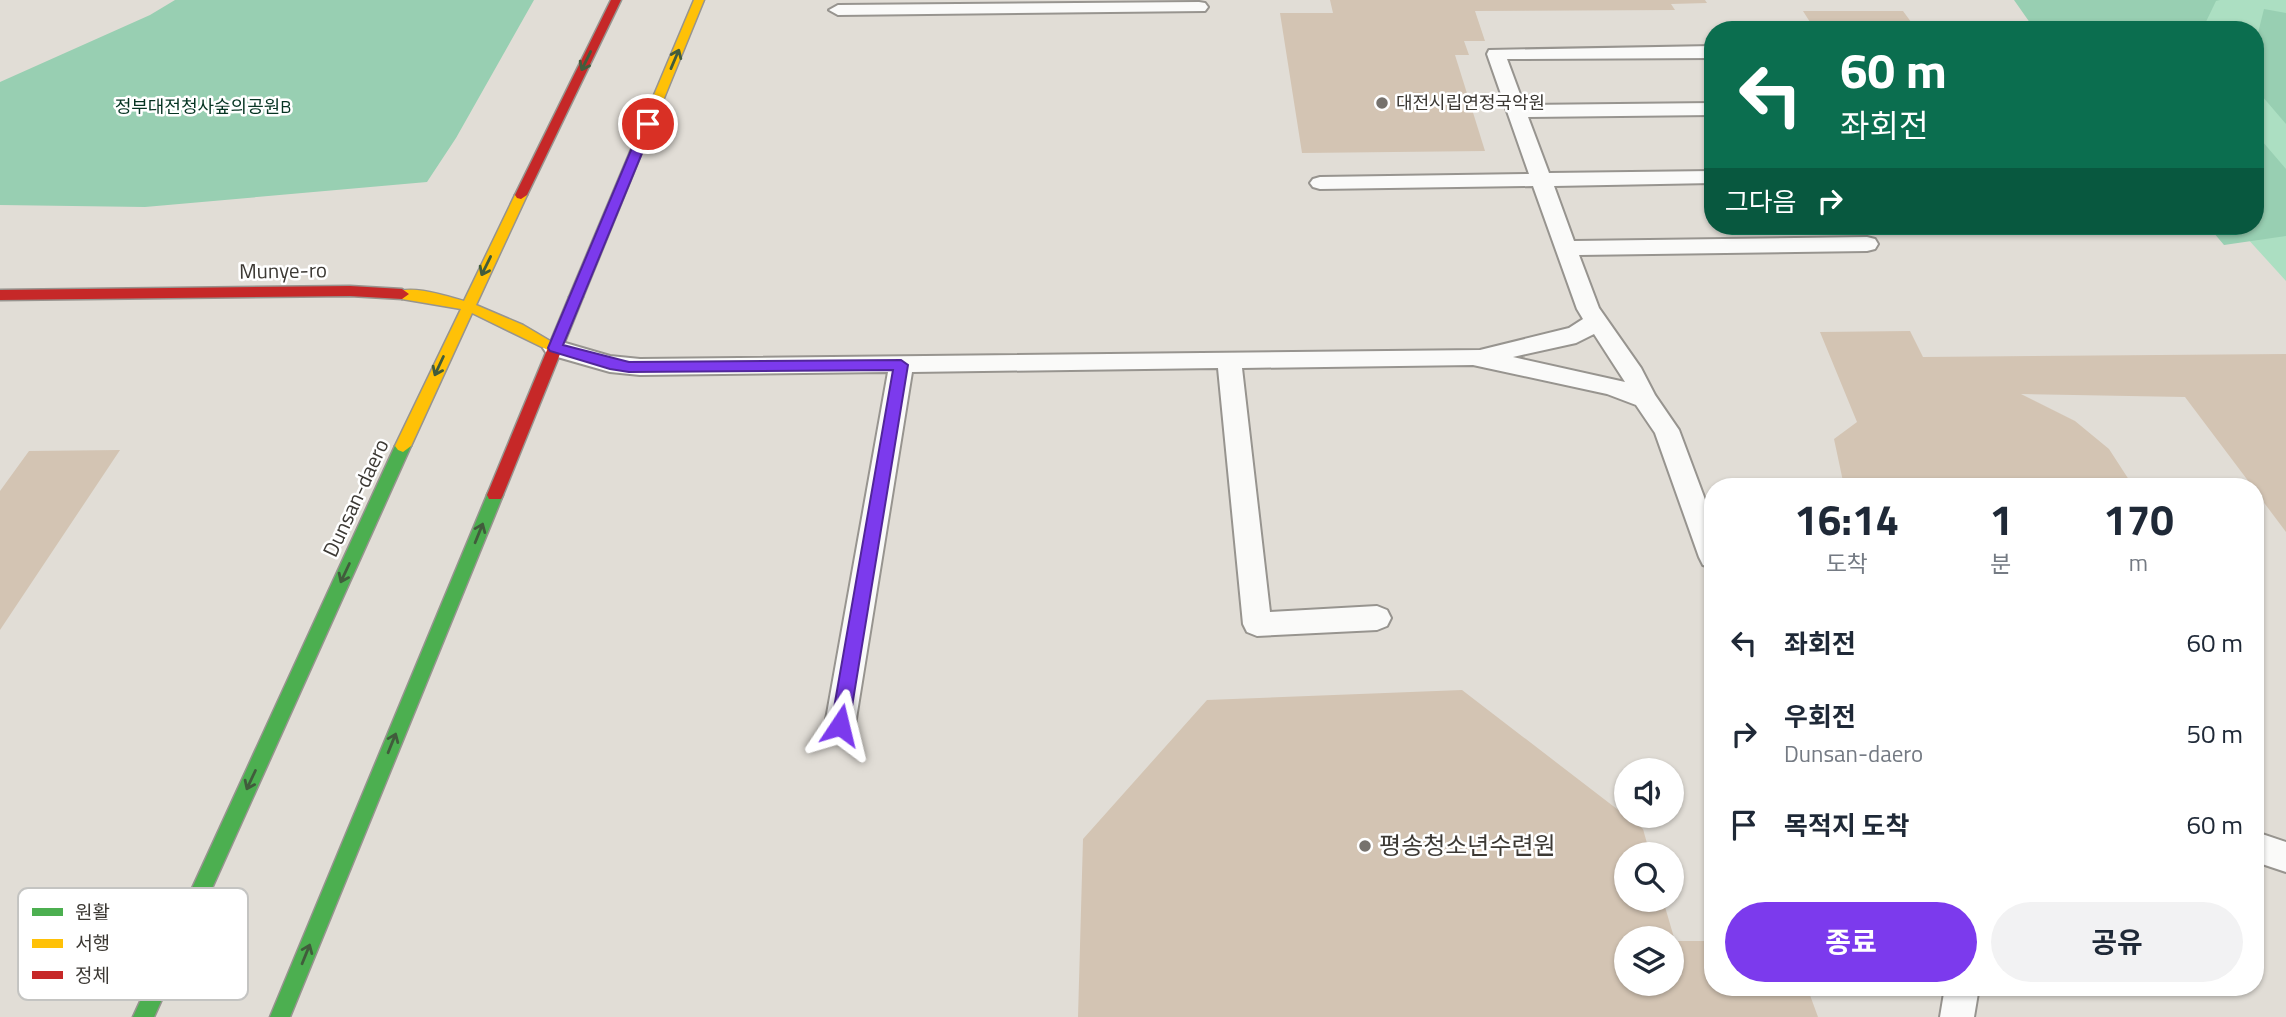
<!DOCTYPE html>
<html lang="ko">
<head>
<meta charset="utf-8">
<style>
  body { margin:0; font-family:"Titillium Web","Noto Sans KR",sans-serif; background:#f2f2f3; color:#1f2937; height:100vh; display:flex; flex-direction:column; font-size:26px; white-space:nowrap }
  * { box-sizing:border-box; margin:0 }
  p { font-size:23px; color:#747a83 }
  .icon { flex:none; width:38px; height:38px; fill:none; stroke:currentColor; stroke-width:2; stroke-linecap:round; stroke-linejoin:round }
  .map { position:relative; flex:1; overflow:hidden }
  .details { position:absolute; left:1704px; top:478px; width:560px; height:518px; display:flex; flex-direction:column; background:#fff; border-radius:28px; box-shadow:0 2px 5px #0004 }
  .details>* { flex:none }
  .top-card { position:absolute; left:1704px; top:21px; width:560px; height:214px; border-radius:28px; box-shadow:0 2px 5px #0004; background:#0b6e4f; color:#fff; overflow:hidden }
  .fabs { position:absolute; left:1614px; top:758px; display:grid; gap:14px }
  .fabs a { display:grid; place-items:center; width:70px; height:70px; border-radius:50%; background:#fff; box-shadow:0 2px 5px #0004; font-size:35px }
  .pin { position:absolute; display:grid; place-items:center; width:60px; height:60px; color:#fff; margin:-30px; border:4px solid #fff; border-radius:50%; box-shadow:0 2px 7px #0007 }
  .me { position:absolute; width:77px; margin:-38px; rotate:10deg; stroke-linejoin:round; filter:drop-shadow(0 0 5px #0008) }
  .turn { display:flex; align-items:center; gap:24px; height:147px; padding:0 21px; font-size:32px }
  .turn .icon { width:91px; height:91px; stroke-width:2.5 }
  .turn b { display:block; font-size:49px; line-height:60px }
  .then { display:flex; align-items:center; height:66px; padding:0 21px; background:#0003; gap:14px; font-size:26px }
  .eta { display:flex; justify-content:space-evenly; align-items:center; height:119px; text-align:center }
  .eta b { font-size:42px; font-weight:700; line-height:49px }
  .action { display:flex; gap:14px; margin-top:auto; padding:14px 21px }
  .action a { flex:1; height:80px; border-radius:42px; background:#7c3aed; color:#fff; font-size:28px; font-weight:700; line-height:80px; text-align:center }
  .action a+a { background:#f2f2f3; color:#1f2937 }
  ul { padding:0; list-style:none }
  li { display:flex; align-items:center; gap:21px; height:91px; padding:0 21px }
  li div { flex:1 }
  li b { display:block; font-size:26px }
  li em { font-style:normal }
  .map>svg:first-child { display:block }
  .green { fill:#acdfc2 }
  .forest { fill:#98cfb2 }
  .building { fill:#d3c4b3; fill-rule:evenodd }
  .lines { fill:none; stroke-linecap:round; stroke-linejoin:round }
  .lane-casing { stroke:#97948f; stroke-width:4 }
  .fast-casing { stroke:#97948f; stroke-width:3 }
  .slow-casing { stroke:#97948f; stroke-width:3 }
  .jam-casing { stroke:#97948f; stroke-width:3 }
  .lane { fill:#fafaf9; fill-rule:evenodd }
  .fast { fill:#4caf50; fill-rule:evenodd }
  .slow { fill:#ffc107; fill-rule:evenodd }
  .jam { fill:#c62828; fill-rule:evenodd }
  .oneway { stroke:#415c3c }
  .route { fill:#7c3aed; stroke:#51269a; stroke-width:2 }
  .poi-dot { fill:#76726d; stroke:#fff; stroke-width:2.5 }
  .labels { text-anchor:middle; stroke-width:5; stroke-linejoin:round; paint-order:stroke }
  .far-poi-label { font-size:18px; fill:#3c3934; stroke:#fff; text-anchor:start }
  .far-park-label { font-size:18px; fill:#053422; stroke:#fff }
  .street-label { font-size:21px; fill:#3c3934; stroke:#fff }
  .near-poi-label { font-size:24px; fill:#3c3934; stroke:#fff; text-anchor:start }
  .key { fill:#fff; stroke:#c4c4c2; stroke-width:2 }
  .key-label { font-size:19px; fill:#3c3934 }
</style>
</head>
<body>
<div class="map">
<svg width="2286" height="1017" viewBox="0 0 2286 1017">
  <rect width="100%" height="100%" fill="#e1ddd6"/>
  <path class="green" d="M 2031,0 L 2286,0 L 2286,281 L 2236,226 L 2256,226 L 2256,30 L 2058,30 Z"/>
  <path class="forest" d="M 175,0 L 534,0 L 456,138 L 427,182 L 145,207 L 0,205 L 0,82 L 150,15 Z
    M 2014,0 L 2220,0 L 2216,1 L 2202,30 L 2035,30 Z
    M 2264,9 L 2286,13 L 2286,124 L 2256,89 L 2256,41 Z
    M 2256,134 L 2286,169 L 2286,236 L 2224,245 L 2208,226 L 2256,226 Z"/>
  <path class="building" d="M 1330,0 L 1705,0 L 1707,3 L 1671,4 L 1675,10 L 1475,11 L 1485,41 L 1464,41 L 1469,55 L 1455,55 L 1485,151 L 1302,153 L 1280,13 L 1333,13 Z
    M 1803,11 L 1903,11 L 1917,30 L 1815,30 Z
    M 1910,331 L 1923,357 L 2286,354 L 2286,532 L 2256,492 L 2256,486 L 2252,486 L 2185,397 L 2021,394 L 2075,421 L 2109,449 L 2133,486 L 1844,486 L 1834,439 L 1857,422 L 1820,332 Z
    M 120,450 L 0,630 L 0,491 L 29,451 Z
    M 1462,690 L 1643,829 L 1650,854 L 1626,854 L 1626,900 L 1663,900 L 1675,941 L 1713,941 L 1713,987 L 1807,987 L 1818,1017 L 1078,1017 L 1083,839 L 1207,700 ZM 1626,938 L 1671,938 L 1671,984 L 1626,984 Z"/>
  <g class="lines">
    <g class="lane-casing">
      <path id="lane" d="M 1199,2 L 1205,3 L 1208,7 L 1205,11 L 838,15 L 829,10 L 838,5 Z
        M 1713,46 L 1713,58 L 1507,59 L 1524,105 L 1713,103 L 1713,115 L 1528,117 L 1549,173 L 1713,171 L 1713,183 L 1554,186 L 1574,241 L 1867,237 L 1875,239 L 1878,244 L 1875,249 L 1867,251 L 1579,255 L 1599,308 L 1641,368 L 1655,395 L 1679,430 L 1713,521 L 1713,568 L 1703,565 L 1699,557 L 1655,433 L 1636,405 L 1607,394 L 1473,365 L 1242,368 L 1270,612 L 1377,606 L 1387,610 L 1391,618 L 1387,626 L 1377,630 L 1257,636 L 1247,632 L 1243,624 L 1218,368 L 912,372 L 855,725 L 851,734 L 840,738 L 829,734 L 825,725 L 888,372 L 640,375 L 610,372 L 547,354 L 543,348 L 547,342 L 555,340 L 610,356 L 640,359 L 1480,350 L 1569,328 L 1583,319 L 1577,309 L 1533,186 L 1320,189 L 1313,187 L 1310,183 L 1313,179 L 1320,177 L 1529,174 L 1487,54 L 1489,50 ZM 1594,334 L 1625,382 L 1513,357 L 1576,343 Z
        M 2256,832 L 2286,842 L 2286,872 L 2256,862 Z
        M 1945,987 L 1979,987 L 1974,1017 L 1940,1017 Z"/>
    </g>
    <g class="fast-casing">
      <path id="fast" d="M 403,440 L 411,446 L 154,1017 L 133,1017 L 395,446 Z
        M 495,489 L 501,491 L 503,495 L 290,1017 L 270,1017 L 487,495 L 489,491 Z"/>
    </g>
    <g class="slow-casing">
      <path id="slow" d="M 694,0 L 704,0 L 583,297 L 581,300 L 571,300 L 569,297 Z
        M 521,191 L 527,195 L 476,305 L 523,325 L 562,348 L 560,351 L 550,351 L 472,313 L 411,446 L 403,452 L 398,450 L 395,446 L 461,309 L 402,299 L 395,294 C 407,283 449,297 464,301 L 515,195 Z"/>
    </g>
    <g class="jam-casing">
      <path id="jam" d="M 611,0 L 621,0 L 527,195 L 521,199 L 517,198 L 515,195 Z
        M 350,286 L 402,289 L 409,294 L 402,299 L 350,296 L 0,300 L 0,290 Z
        M 576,292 L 583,297 L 503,495 L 501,499 L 489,499 L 487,495 L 569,297 Z"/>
    </g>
    <use href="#lane" class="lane"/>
    <use href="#fast" class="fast"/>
    <use href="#slow" class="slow"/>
    <use href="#jam" class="jam"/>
  </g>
  <defs><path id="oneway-shaft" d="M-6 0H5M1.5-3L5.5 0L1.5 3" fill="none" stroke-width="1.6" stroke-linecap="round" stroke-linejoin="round" transform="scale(1.75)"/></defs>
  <g class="oneway">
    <use href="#oneway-shaft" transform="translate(675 59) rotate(-67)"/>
    <use href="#oneway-shaft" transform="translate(586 61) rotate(116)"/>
    <use href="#oneway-shaft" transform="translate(486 266) rotate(116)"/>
    <use href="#oneway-shaft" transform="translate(439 366) rotate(115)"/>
    <use href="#oneway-shaft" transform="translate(479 533) rotate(-68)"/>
    <use href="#oneway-shaft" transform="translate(345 573) rotate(115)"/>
    <use href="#oneway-shaft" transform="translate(392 743) rotate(-68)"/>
    <use href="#oneway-shaft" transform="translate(251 780) rotate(115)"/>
    <use href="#oneway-shaft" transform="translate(306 954) rotate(-68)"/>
  </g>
  <path class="route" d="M 648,121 L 654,124 L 563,345 L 629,362 L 901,360 L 908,365 L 849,725 L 846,731 L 840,733 L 833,731 L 831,725 L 893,370 L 629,372 L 610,369 L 550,351 L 548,348 L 642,124 Z"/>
  <g class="poi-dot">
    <circle cx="1382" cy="103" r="7"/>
    <circle cx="1365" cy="846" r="7"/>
  </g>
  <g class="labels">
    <g class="far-poi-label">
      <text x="1396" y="109">대전시립연정국악원</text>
    </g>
    <g class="far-park-label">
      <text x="203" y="113">정부대전청사숲의공원B</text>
    </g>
    <g class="street-label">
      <text transform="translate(283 271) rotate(-1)" y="7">Munye-ro</text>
      <text transform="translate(356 498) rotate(-65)" y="7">Dunsan-daero</text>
    </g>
    <g class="near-poi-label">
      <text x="1379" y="854">평송청소년수련원</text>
    </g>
  </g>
  <rect x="18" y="888" width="230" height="112" rx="10" class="key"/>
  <rect x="32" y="908" width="31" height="8" fill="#4caf50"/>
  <rect x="32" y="939" width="31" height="9" fill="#ffc107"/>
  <rect x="32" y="971" width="31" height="8" fill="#c62828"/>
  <g class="key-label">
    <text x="75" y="919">원활</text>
    <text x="75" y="950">서행</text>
    <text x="75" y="982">정체</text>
  </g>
</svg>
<div class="fabs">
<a><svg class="icon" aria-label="sound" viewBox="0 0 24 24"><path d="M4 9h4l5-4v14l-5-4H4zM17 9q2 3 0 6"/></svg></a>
<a><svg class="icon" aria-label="search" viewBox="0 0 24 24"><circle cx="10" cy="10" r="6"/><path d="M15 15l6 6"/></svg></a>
<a><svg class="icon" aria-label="layers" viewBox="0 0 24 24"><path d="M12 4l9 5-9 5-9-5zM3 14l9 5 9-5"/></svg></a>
</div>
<div class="pin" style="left:648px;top:124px;background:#d93025"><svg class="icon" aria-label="arrive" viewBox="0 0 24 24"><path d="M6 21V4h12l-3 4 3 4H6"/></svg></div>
<svg class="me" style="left:840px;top:725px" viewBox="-20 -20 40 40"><path d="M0-17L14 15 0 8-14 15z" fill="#7c3aed" stroke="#fff" stroke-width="4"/></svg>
<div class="top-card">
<div class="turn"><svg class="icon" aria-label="left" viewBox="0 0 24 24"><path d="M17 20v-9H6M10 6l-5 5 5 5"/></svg><div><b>60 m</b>좌회전</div></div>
<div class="then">그다음<svg class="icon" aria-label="right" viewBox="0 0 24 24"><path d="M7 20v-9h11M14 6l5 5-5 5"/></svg></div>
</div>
<section class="details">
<div class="eta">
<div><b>16:14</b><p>도착</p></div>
<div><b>1</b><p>분</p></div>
<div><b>170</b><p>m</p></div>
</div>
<ul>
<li><svg class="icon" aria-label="left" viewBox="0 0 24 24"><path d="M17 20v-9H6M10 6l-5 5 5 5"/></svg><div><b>좌회전</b></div><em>60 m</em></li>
<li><svg class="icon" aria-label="right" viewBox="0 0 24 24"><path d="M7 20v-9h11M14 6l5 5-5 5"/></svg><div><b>우회전</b><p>Dunsan-daero</p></div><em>50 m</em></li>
<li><svg class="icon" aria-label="arrive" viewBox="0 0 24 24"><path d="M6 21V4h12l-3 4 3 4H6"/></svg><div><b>목적지 도착</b></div><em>60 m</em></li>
</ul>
<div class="action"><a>종료</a><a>공유</a></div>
</section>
</div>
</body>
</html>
